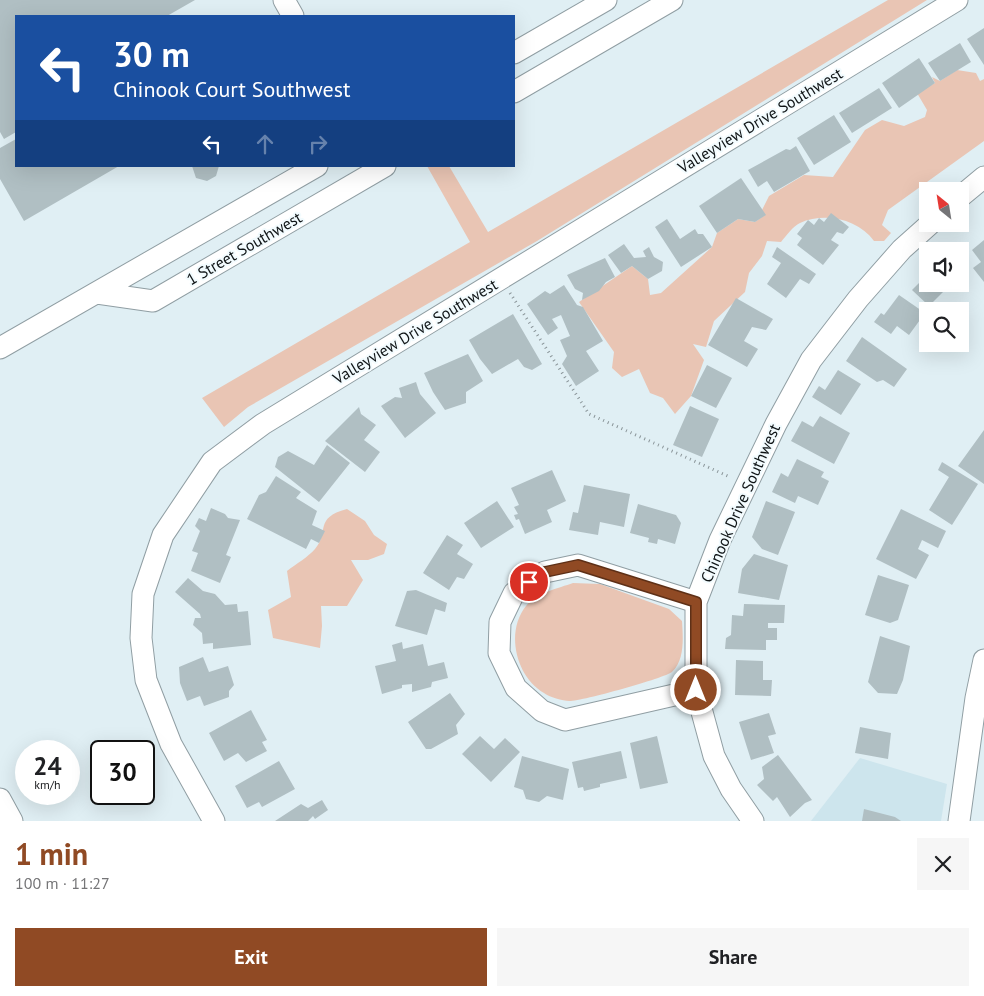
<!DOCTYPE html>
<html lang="en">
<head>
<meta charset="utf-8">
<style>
  body { margin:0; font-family:"PT Sans",sans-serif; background:#f6f6f6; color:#202124; height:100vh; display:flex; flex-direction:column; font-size:19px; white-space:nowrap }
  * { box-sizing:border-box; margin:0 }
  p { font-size:16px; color:#757577 }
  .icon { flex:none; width:28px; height:28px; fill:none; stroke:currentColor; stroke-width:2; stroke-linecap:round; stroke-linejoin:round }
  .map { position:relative; height:821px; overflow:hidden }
  .panel { display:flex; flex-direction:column; background:#fff; flex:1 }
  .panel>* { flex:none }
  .banner { position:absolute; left:15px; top:15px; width:500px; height:152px; border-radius:0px; box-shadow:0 5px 20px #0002; background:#1a4fa0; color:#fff; overflow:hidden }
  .needle { width:32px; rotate:330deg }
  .buttons { position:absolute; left:919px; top:182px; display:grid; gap:10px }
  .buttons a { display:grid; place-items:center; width:50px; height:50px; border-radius:0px; background:#fff; box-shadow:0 5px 20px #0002; font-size:25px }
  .speed { position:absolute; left:15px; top:740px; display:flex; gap:10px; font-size:25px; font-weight:700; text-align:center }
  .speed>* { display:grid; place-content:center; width:65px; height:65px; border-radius:50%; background:#fff; box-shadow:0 5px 20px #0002; line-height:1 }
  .speed small { font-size:12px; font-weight:400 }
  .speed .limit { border:2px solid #111; border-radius:8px; background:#fff; color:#111 }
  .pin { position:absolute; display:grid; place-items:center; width:42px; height:42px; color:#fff; margin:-21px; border:2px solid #fff; border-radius:50%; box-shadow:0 1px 5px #0007 }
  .me { position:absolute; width:55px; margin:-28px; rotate:0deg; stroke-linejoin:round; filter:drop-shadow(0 0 4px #0008) }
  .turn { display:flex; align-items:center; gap:18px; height:105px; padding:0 15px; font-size:22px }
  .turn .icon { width:65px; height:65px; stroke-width:2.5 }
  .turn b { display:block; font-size:35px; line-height:42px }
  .lanes { display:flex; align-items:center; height:48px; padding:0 15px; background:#0003; justify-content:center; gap:25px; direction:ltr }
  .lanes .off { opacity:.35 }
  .round { display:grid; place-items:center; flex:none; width:52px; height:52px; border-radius:0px; background:#f6f6f6 }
  .head { display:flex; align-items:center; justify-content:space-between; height:85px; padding:0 15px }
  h1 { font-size:30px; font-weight:700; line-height:38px; color:#904a24 }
  .button { display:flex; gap:10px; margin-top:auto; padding:10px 15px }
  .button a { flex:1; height:58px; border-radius:0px; background:#904a24; color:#fff; font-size:20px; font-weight:700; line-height:58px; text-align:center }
  .button a+a { background:#f6f6f6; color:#202124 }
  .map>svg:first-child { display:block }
  .built { fill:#cde5ed }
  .green { fill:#e9c5b4 }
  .building { fill:#b0bfc3 }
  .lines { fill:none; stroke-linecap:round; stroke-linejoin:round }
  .minor-casing { stroke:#909ea3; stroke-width:23 }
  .path { stroke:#8a9599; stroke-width:3; stroke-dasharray:1 4; stroke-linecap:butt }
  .minor { stroke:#fff; stroke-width:21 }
  .route-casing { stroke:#5e3017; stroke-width:12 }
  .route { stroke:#904a24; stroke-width:9 }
  .labels { text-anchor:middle; stroke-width:4; stroke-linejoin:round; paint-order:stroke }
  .street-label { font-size:16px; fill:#0f1416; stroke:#f2fbfe }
</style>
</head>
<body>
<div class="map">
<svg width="984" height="821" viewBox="0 0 984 821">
  <rect width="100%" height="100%" fill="#e0eff4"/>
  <path class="built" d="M 860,758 L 947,784 L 941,821 L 811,821 Z"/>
  <path class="green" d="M 888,0 L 927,0 L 537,241 L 248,407 L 224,427 L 202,398 L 470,242 L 427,166 L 449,166 L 488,232 Z
    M 957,70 L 976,73 L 980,81 L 984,79 L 984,141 L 888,210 L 882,225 L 891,233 L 884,241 L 874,241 C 858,219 825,212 800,223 C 793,226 786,236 781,242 L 767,241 L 762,256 L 749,273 L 745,292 L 714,321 L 706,347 L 693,344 L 704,360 L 691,396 L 675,414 L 663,398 L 650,393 L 639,369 L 622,377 L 612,368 L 614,352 L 579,302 L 632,266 L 648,279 L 650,295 L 661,293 L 712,247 L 717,233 L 738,219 L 755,222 L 765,215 L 762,210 L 769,196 L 804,175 L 833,177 L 865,130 L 882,120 L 904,126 L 925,117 L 927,110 L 917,93 L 935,83 L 932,77 L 940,81 Z
    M 347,509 L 365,521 L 374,535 L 387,544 L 384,554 L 368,560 L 351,560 L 363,580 L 347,606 L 321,606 L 322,626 L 320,648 L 273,638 L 268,610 L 291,597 L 287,571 C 296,564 308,557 315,549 C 330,532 313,518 347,509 Z
    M 573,583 L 600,584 L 669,609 L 682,621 C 683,637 685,660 672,672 C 665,678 579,702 569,701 C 563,701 549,697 544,693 C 516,677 505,632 526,606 C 536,593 559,588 573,583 Z"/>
  <path class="building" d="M 0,0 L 195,0 L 167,16 L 16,16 L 16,132 L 4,139 L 0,132 Z
    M 984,28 L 984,65 L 967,39 Z
    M 960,43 L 971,62 L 940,81 L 928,63 Z
    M 919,58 L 935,83 L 899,108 L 882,83 Z
    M 879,88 L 892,108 L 852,133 L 839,113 Z
    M 834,115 L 851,142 L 814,165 L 797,138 Z
    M 16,139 L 16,166 L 119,166 L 24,221 L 0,179 L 0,148 Z
    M 796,146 L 810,171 L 774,192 L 767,181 L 758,187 L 748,170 L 786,149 L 790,150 Z
    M 192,166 L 219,166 L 216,176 L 207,181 L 196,178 Z
    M 741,178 L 766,215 L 755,222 L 738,219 L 717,233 L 699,206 Z
    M 831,213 L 849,227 L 843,234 L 837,232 L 831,240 L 839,245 L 823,265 L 797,245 L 802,238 L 797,234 L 808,220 L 814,225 L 819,218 L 824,222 Z
    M 667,219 L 680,239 L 695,229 L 698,234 L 703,234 L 712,247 L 681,267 L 655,227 Z
    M 984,240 L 984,282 L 973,268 L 981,262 L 972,250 Z
    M 624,244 L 634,258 L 646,257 L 643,251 L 649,247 L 654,257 L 663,262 L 662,271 L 648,279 L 632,266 L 621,273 L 608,255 Z
    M 777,247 L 816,274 L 809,284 L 800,279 L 786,298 L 767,284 L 781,263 L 772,257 Z
    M 605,258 L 615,277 L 606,282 L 599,291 L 582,300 L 583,293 L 575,289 L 567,275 Z
    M 928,274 L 928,284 L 951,284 L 929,306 L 912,290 Z
    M 564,285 L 577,305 L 583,307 L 603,341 L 586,351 L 599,371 L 576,386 L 562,364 L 567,356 L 560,340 L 570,336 L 561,315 L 552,319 L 558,328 L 548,335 L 527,304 L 545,291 L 550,294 Z
    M 899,295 L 925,313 L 909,335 L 897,326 L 891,334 L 874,322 L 881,313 L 884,315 Z
    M 736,298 L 773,319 L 766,330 L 752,327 L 744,341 L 758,349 L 747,367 L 708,345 Z
    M 513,314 L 542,364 L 532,370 L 524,367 L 518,359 L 492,374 L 480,359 L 469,340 Z
    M 862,337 L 907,369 L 894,387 L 883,380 L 877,382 L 846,361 Z
    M 468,354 L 483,381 L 466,392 L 466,403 L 445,410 L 433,392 L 424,373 Z
    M 707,365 L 732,378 L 716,408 L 691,396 Z
    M 838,370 L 861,384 L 841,415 L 812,397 L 819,386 L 825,390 Z
    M 416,382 L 420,394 L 436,413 L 405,438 L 381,406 L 395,397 L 402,398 L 399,388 Z
    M 690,406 L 719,419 L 702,457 L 673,445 Z
    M 359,407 L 361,414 L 376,425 L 364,440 L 380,452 L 365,472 L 325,441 Z
    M 820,416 L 850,433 L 834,464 L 791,441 L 802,421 L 813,427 Z
    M 984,430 L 984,484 L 958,466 Z
    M 327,445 L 350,463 L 319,502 L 275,467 L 278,457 L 288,451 L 314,465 Z
    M 797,459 L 824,472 L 821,477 L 829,481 L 818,505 L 798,496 L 795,503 L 772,492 L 781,473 L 788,477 Z
    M 942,462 L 978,484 L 952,525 L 929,510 L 949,477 L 938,470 Z
    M 552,470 L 566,501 L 547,510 L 552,522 L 525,534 L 519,519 L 516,520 L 514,515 L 518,514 L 514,507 L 519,505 L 511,488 Z
    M 276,476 L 301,492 L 296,498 L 317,511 L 312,525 L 325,531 L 319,543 L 311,539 L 306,549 L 247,519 L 259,495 L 266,492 Z
    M 584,485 L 630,494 L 624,527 L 600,522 L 598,535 L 569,530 L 573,512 L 578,513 Z
    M 497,501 L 514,527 L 481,548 L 464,523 Z
    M 766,501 L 795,512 L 778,555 L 762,549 L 752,537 Z
    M 638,504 L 676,515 L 681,523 L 675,544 L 658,539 L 657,544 L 648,542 L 649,538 L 630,533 Z
    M 211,508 L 225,514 L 228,518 L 240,520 L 226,555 L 231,557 L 220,583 L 191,571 L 198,553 L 192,551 L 200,531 L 195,526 L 199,518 L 206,521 Z
    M 901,509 L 946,531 L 938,548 L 922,540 L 918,549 L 929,555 L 916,579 L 876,559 Z
    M 447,535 L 463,545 L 457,554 L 473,564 L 464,579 L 457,577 L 449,590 L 423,573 Z
    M 754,554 L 788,565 L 779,600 L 738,593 L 742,569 Z
    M 878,575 L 909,585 L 898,620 L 890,623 L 865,615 Z
    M 188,578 L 203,591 L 215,594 L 225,605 L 237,604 L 238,612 L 248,611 L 251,645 L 213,649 L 213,643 L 203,644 L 202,633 L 193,625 L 195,618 L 201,618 L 200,614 L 175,592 Z
    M 416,590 L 447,603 L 445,612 L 435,609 L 427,635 L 395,626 L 407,591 Z
    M 744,604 L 785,605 L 784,623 L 768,623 L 768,628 L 777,628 L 777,640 L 766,640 L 766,650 L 725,649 L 726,638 L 731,635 L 732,615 L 743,616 Z
    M 880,636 L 910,646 L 903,680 L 897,694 L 878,693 L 868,682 Z
    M 402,642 L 403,649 L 423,644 L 428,666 L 444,662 L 448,678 L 432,682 L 431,687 L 412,692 L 412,684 L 402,685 L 402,688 L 382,694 L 375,666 L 396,661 L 392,645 Z
    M 203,657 L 209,672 L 228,666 L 234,685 L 229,691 L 229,697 L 204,706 L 200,696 L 187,701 L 180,683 L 179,667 Z
    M 736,660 L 763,661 L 763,680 L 772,680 L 771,696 L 735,695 Z
    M 450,693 L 465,714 L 456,725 L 458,734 L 431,749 L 426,749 L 408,722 Z
    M 251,710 L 267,740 L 262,742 L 267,751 L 246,762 L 238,753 L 224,761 L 209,733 Z
    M 769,713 L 776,734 L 768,736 L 774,753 L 751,760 L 739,722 Z
    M 860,727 L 891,733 L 888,759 L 855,753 Z
    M 480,736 L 494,749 L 505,738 L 520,752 L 491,782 L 462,754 Z
    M 657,736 L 668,783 L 640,789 L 630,743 Z
    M 621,751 L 627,778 L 600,784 L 600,787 L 584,791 L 583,787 L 578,788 L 572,762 Z
    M 778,755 L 812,800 L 805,803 L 790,817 L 777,797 L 773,801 L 757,785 L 764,779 L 762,767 Z
    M 522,756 L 569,769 L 563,800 L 547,796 L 539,802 L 526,799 L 523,790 L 514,787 Z
    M 279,761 L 295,789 L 262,807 L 259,802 L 247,808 L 235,786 Z
    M 322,800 L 328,810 L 315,819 L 313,816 L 308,821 L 275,821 L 301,804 L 308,808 Z
    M 864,809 L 895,817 L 901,821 L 862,821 Z"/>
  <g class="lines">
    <g class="minor-casing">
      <path id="minor" d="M 284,0 L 293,16
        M 514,53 L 606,0
        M 514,92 L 672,0
        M 960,197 L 984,177
        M 97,293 L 153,301 L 385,166
        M 0,348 L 317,166
        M 696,690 L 565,720 L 542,711 L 516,688 L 499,653 L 500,622 L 514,593 L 545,572 L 578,565 L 696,602
        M 0,799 L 12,821
        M 214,821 L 171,744 L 146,680 L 141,638 L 143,594 L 163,535 L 212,462 L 263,424 L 957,0
        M 753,821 L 731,789 L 714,756 L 696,690 L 696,602 L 720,540 L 776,424 L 811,360 L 858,299 L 902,249 L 930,224
        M 959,821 L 976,698 L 984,660"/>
    </g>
    <path class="path" d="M 510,293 L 589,414 L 730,477"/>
    <use href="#minor" class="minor"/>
  </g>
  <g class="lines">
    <g class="route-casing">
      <path id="route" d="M 529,582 L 545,572 L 578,565 L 696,602 L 696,690"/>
    </g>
    <use href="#route" class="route"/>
  </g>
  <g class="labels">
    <g class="street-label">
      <text transform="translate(760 120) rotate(-31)" y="6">Valleyview Drive Southwest</text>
      <text transform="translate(244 248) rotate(-30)" y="6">1 Street Southwest</text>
      <text transform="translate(415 331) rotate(-31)" y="6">Valleyview Drive Southwest</text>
      <text transform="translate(740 503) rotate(-66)" y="6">Chinook Drive Southwest</text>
    </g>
  </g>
</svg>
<div class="buttons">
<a><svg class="needle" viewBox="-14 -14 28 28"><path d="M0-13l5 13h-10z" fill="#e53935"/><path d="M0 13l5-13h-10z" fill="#757577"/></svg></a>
<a><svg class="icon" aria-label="sound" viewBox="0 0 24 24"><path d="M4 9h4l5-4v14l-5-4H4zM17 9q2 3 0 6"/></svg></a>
<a><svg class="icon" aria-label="search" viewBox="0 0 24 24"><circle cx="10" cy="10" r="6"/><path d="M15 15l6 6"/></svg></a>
</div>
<div class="speed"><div>24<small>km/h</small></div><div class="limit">30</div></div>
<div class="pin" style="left:529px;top:582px;background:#d93025"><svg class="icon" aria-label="arrive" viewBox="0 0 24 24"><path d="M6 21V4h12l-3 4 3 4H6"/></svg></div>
<svg class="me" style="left:696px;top:690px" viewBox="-20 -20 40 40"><circle r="17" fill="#904a24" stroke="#fff" stroke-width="3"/><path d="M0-11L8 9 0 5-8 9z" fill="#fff"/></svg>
<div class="banner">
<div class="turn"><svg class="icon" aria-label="left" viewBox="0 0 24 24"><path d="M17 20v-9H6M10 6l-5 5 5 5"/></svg><div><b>30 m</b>Chinook Court Southwest</div></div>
<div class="lanes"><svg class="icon" aria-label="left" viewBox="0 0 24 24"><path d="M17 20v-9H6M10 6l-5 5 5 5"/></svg><svg class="icon off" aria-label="ahead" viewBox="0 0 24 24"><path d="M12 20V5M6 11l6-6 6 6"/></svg><svg class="icon off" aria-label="right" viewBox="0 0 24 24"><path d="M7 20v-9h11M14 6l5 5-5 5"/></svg></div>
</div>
</div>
<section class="panel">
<div class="head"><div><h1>1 min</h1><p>100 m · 11:27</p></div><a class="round"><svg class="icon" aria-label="close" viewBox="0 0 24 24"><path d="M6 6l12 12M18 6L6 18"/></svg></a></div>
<div class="button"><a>Exit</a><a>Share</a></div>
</section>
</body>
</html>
